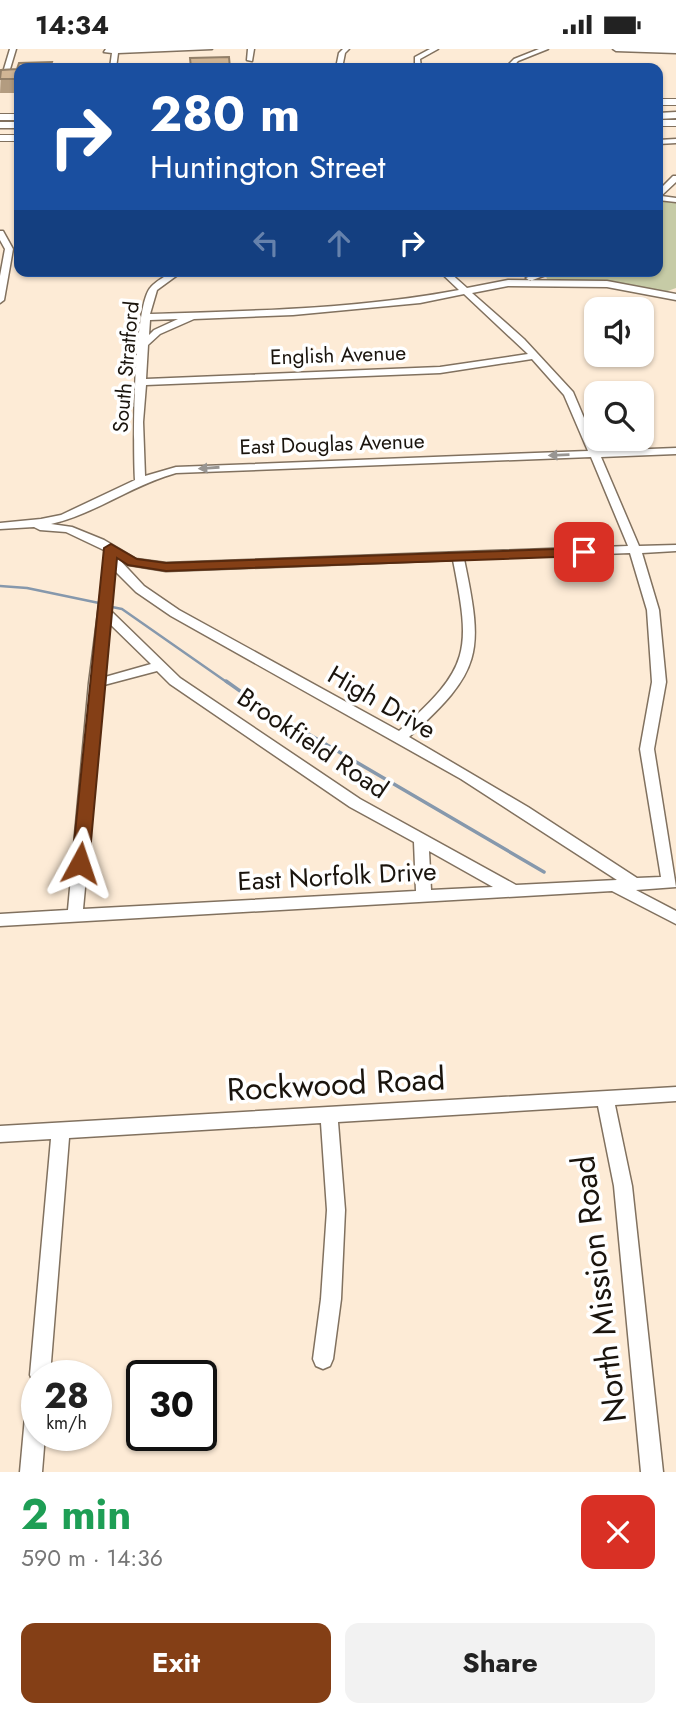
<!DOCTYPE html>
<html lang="en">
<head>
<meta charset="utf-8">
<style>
  body { margin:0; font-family:Jost,sans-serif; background:#f2f2f2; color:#222; height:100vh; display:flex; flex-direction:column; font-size:26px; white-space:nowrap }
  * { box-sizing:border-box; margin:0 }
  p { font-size:23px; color:#767676 }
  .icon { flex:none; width:38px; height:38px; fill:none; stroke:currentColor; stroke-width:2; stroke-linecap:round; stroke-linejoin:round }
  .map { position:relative; height:1423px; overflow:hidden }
  .drawer { display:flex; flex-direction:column; background:#fff; flex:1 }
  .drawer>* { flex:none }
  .guide { position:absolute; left:14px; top:14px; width:649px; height:214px; border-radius:14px; box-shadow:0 2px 5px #0004; background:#1a4fa0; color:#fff; overflow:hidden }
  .tools { position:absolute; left:584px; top:248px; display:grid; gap:14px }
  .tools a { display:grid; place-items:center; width:70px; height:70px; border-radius:14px; background:#fff; box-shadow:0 2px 5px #0004; font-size:35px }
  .speed { position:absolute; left:21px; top:1311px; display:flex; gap:14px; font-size:35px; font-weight:700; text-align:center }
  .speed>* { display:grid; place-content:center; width:91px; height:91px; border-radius:50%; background:#fff; box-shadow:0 2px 5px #0004; line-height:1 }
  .speed small { font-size:18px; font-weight:400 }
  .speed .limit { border:4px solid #111; border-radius:10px; background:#fff; color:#111 }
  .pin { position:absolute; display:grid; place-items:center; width:60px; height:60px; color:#fff; margin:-30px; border-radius:14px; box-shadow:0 4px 10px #0006 }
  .me { position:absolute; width:77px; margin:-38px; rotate:5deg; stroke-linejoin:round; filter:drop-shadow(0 0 5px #0008) }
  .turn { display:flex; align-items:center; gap:24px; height:147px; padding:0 21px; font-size:32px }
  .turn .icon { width:91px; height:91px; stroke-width:2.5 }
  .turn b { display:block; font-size:49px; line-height:60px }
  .lanes { display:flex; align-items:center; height:66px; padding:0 21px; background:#0003; justify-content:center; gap:35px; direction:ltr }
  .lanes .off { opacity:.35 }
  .round { display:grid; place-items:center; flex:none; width:74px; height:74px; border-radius:14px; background:#f2f2f2 }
  .head { display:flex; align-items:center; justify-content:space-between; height:119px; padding:0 21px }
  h1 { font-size:42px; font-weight:700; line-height:52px; color:#1e9e55 }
  .cta { display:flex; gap:14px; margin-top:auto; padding:14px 21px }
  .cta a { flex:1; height:80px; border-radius:14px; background:#843f16; color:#fff; font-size:28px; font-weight:700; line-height:80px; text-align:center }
  .cta a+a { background:#f2f2f2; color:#222 }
  .status { display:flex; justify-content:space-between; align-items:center; height:49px; padding:0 35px; background:#fff; direction:ltr }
  .status svg { height:19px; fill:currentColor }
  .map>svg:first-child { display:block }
  .green { fill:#c6cba6 }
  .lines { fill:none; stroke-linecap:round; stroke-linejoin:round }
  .stream-far1 { stroke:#8698ac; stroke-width:2.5 }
  .stream { stroke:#8698ac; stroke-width:3.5 }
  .minor-casing { stroke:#81715f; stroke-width:3 }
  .major-casing { stroke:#81715f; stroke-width:2 }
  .highway-casing { stroke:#81715f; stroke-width:3 }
  .minor { fill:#fff; fill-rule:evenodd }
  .major { fill:#fff; fill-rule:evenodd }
  .highway { fill:#fff; fill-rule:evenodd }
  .wall { fill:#b39c80 }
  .building { fill:#d0b595; stroke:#927f68; stroke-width:2 }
  .oneway { fill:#989592 }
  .route { fill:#843f16; stroke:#56290e; stroke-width:2 }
  .labels { text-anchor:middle; stroke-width:7; stroke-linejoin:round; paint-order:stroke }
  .far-street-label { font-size:21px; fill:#1a140d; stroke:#fff }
  .street-label { font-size:26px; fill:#1a140d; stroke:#fff }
  .near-street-label { font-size:32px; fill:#1a140d; stroke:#fff }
</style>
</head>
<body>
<div class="status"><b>14:34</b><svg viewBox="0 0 49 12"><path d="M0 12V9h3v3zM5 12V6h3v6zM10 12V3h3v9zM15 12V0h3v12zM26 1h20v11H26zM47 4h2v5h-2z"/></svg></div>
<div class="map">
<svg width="676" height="1423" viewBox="0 0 676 1423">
  <rect width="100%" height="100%" fill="#fdebd6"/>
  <path class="green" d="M 658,151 L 676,152 L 676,239 L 662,244 L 547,230 L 546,227 L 557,222 L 658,222 Z"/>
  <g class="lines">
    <path class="stream-far1" d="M 0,537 L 27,539 L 99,554
      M 112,558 L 122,560 L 228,634"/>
    <path class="stream" d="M 226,632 L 264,659 L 544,823"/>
    <g class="minor-casing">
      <path id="minor" d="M 10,0 L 16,0 L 10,20 L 7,22 L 4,20 Z
        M 106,0 L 212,0 L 118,4 L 116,19 L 110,19 L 112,4 L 104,3 Z
        M 248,0 L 254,0 L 252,12 L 247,11 Z
        M 343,0 L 349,0 L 345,4 L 342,19 L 336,19 L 339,4 Z
        M 430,0 L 438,0 L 420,10 L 421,19 L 415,19 L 415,8 Z
        M 539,0 L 548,0 L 518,12 L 512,19 L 472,19 L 508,16 L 514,10 Z
        M 613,0 L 676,0 L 676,4 L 616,2 Z
        M 676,90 L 676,94 L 658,95 L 658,91 Z
        M 673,127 L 676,127 L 676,133 L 661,147 L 676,149 L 676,153 L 658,151 L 658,142 Z
        M 0,182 L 3,182 L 13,200 L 4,251 L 0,254 L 0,227 L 5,200 L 0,191 Z
        M 173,222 L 183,222 L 157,241 L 150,265 C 252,262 358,260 459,241 L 439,222 L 448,222 L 467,239 L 508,231 L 607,232 L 676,245 L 676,251 L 607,238 L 508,237 L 472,244 L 524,290 L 573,343 L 598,402 L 676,399 L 676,405 L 601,408 L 639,497 L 676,496 L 676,502 L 642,504 L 659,561 L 666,633 L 654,700 L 676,838 L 636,841 L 676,862 L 676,875 L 612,842 L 0,877 L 0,865 L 68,861 L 89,634 L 106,502 L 66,483 L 40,481 L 34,478 L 0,480 L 0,474 L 41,470 L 61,466 L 135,431 C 133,401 133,256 151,238 C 156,232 166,227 173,222 ZM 464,245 L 528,305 L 440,318 L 146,330 L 148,296 L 160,285 L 194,270 L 293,266 L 420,254 ZM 178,270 L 154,281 L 149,286 L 150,271 ZM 532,310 L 564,346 L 588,402 L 176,418 L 145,427 L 143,373 L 146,336 L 440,324 ZM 591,408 L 628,497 L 166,514 L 136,510 L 104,491 L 72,478 L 51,475 C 95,465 132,436 176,424 ZM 630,504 L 647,561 L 652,633 L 640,700 L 661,828 L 637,829 L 528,758 L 409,688 C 482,622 484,605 464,510 ZM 116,507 L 129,516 L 166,522 L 453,511 C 471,603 471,618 399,682 L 179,561 L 144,537 ZM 114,521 L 136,543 L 171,567 L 461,730 L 617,831 L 516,836 L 360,750 L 180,629 L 111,562 ZM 109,574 L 151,615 L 105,628 ZM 157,622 L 170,635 L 350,758 L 414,793 L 416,842 L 83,860 L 104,636 ZM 429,802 L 493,838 L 431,841 Z
        M 542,222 L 556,222 L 530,232 L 526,229 Z
        M 676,1038 L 676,1052 L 615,1056 L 632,1137 L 663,1423 L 641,1423 L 614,1137 L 598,1057 L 338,1073 L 345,1161 L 341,1250 L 333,1310 L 330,1317 L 323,1320 L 316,1317 L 313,1310 L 321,1250 L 327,1161 L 321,1074 L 69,1089 L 50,1326 L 37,1326 L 37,1335 L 33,1333 L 30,1326 L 51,1090 L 0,1093 L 0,1077 Z
        M 37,1347 L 37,1386 L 45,1386 L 42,1423 L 20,1423 L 26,1357 L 30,1350 Z"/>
    </g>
    <g class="major-casing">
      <path id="major" d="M 658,50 L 676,50 L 676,56 L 658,56 Z
        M 0,65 L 19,65 L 19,71 L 0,71 Z
        M 658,71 L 676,71 L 676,77 L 658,77 Z
        M 0,86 L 19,86 L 19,92 L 0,92 Z"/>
    </g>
    <g class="highway-casing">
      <path id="highway" d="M 676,63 L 676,69 L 658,70 L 658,64 Z
        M 0,73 L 19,73 L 19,79 L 0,79 Z"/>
    </g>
    <use href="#minor" class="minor"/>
    <use href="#major" class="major"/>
    <use href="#highway" class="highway"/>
  </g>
  <path class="wall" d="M 52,13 L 52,19 L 19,19 L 19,44 L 0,44 L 1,21 L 17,20 L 19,14 Z"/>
  <path class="building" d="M 229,8 L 230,19 L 191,19 L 190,9 Z
    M 52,13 L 50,19 L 19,19 L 19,30 L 0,30 L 1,21 L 17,20 L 19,14 Z"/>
  <defs><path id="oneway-solid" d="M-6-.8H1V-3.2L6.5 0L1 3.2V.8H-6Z" transform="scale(1.75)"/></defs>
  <g class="oneway">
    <use href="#oneway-solid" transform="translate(559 406) rotate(178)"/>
    <use href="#oneway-solid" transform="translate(209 419) rotate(176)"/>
  </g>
  <path class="route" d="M 111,495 L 137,510 L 166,514 L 584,499 L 591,503 L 584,507 L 166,522 L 128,516 L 117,509 L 89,814 L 80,820 L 72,814 L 104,499 Z"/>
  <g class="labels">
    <g class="far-street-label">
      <text transform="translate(338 306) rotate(-2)" y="7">English Avenue</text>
      <text transform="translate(126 318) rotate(-85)" y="7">South Stratford</text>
      <text transform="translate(332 395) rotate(-2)" y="7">East Douglas Avenue</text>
    </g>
    <g class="street-label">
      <text transform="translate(382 653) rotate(30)" y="9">High Drive</text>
      <text transform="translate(313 694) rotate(34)" y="9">Brookfield Road</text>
      <text transform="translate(337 827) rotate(-3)" y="9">East Norfolk Drive</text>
    </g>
    <g class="near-street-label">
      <text transform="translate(336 1035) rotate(-3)" y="11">Rockwood Road</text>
      <text transform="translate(599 1240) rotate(-97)" y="11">North Mission Road</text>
    </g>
  </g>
</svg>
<div class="tools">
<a><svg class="icon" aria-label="sound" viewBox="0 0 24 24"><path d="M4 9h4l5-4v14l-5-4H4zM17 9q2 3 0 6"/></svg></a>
<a><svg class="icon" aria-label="search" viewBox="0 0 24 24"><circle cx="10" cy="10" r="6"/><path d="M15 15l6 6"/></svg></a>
</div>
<div class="speed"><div>28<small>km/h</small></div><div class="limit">30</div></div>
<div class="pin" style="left:584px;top:503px;background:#d93025"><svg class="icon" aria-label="arrive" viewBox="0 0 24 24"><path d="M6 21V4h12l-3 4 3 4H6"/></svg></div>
<svg class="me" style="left:80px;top:814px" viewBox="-20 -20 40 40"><path d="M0-17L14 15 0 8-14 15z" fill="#843f16" stroke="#fff" stroke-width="4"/></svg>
<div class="guide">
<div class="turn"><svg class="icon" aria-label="right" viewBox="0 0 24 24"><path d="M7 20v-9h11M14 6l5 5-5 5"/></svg><div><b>280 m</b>Huntington Street</div></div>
<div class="lanes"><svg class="icon off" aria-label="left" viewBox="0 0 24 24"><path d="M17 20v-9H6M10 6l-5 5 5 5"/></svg><svg class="icon off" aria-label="ahead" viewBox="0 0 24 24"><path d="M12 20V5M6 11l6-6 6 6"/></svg><svg class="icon" aria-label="right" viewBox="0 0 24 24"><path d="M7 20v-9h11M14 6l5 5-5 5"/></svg></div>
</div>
</div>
<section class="drawer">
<div class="head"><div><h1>2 min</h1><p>590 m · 14:36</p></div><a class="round" style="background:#d93025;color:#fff"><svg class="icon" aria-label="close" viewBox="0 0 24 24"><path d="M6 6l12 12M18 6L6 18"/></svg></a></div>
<div class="cta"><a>Exit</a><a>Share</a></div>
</section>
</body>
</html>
